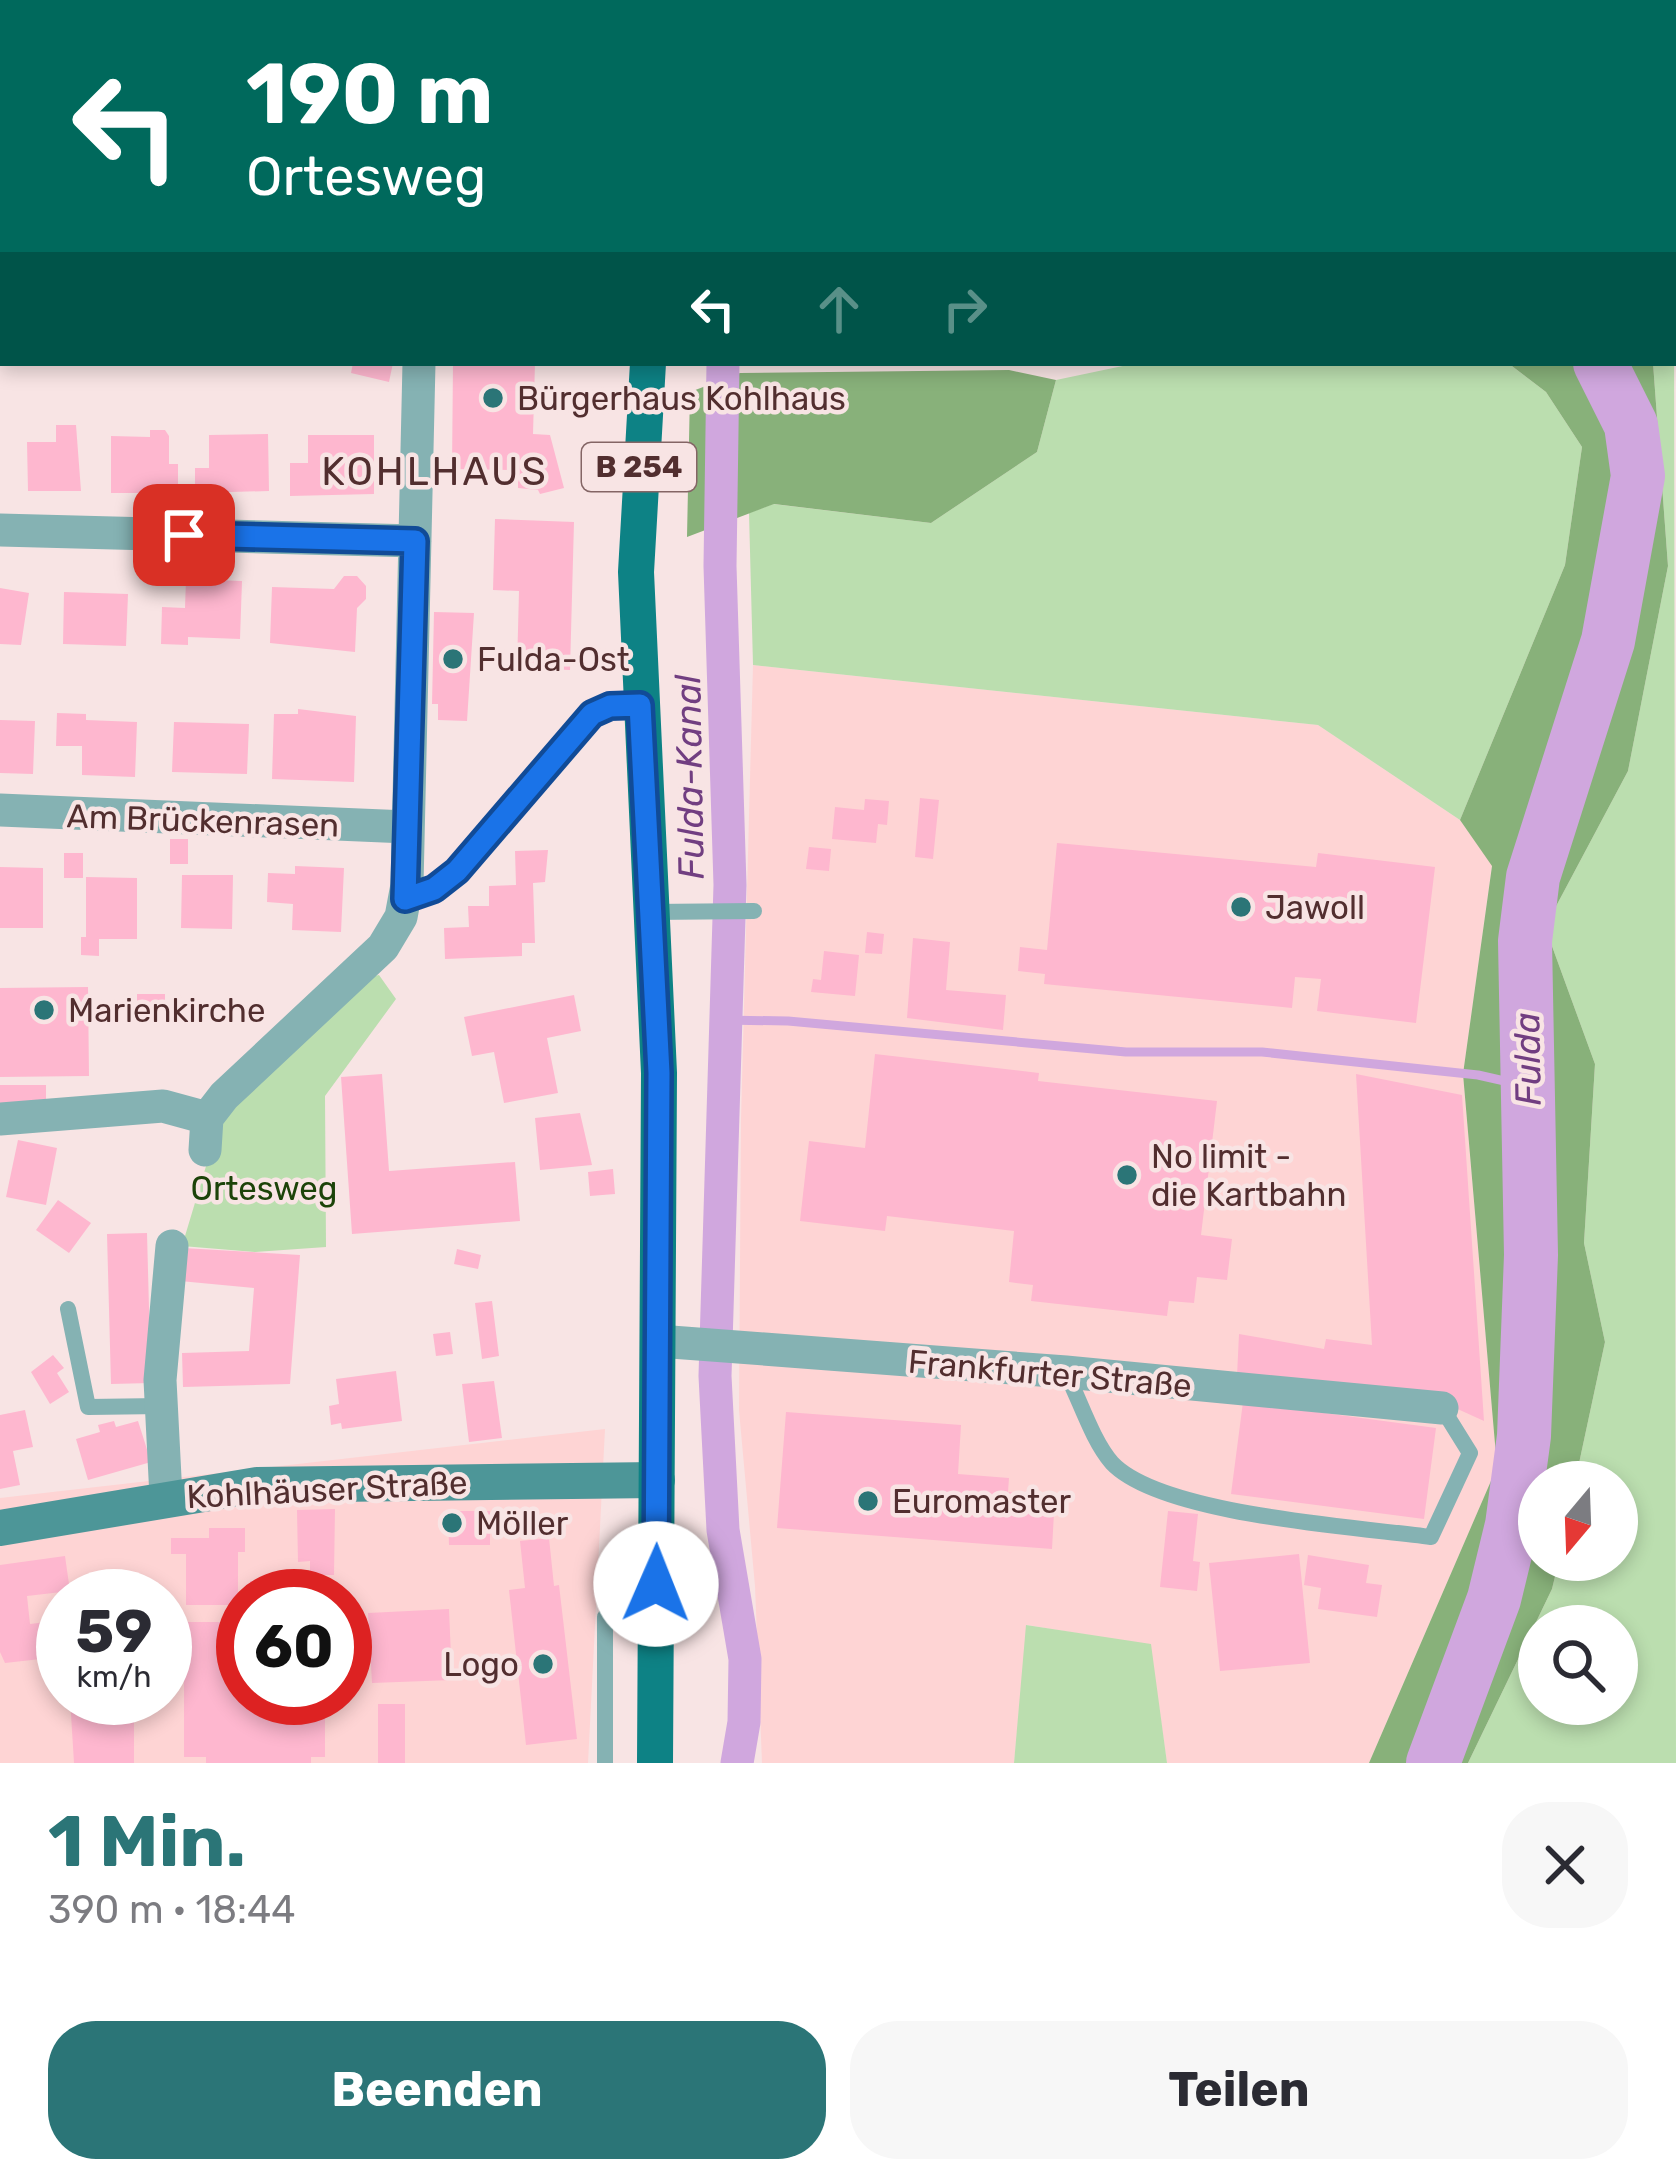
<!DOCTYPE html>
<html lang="de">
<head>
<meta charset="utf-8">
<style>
  body { margin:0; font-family:Rubik,sans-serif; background:#f7f7f7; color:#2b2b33; height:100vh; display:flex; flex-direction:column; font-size:45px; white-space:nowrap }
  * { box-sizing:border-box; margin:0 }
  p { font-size:39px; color:#7c7c81 }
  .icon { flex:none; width:66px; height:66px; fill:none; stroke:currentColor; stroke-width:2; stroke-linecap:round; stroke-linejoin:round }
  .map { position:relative; height:1763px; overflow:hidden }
  .sheet { display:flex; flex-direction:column; background:#fff; flex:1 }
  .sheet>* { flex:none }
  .hud { position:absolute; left:0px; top:0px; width:1677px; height:366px; box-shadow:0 6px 18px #0003; background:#00695c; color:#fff; overflow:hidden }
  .needle { width:78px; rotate:199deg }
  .fabs { position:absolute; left:1518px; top:1461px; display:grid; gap:24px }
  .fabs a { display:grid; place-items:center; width:120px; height:120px; border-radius:50%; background:#fff; box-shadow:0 6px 18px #0003; font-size:60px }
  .speed { position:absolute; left:36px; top:1569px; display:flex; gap:24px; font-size:60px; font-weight:700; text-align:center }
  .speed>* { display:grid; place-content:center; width:156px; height:156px; border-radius:50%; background:#fff; box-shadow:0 6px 18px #0003; line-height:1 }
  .speed small { font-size:30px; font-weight:400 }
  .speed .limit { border:18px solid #d22; background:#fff; color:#111 }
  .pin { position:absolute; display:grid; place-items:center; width:102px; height:102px; color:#fff; margin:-51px; border-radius:24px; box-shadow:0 6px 18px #0006 }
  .me { position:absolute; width:132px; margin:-66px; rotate:1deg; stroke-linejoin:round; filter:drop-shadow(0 0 9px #0008) }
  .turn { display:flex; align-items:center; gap:42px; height:252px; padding:0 48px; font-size:54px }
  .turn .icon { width:156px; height:156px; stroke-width:2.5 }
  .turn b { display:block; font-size:84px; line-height:102px }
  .lanes { display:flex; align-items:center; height:114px; padding:0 48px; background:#0003; justify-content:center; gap:60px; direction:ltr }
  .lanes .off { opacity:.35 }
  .round { display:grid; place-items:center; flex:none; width:126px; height:126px; border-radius:48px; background:#f7f7f7 }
  .head { display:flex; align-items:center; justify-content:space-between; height:204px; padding:0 48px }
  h1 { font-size:72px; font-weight:700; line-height:90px; color:#2b7577 }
  .action { display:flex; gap:24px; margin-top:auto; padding:24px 48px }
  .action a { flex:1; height:138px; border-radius:48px; background:#2b7577; color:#fff; font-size:48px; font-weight:700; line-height:138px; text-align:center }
  .action a+a { background:#f7f7f7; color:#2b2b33 }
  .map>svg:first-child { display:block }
  .built { fill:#fed4d4; fill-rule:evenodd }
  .green { fill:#bbdeaf; fill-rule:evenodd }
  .forest { fill:#88b17a }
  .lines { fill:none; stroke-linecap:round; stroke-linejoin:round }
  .stream { stroke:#d0a7de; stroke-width:9 }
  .canal { stroke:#d0a7de; stroke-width:33 }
  .river { stroke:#d0a7de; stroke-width:54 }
  .building { fill:#feb7cf }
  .lane { stroke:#85b2b3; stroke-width:16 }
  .street { stroke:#85b2b3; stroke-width:33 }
  .secondary { stroke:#4d9698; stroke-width:36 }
  .primary { stroke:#0d8285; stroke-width:36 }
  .route-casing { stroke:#114b97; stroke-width:30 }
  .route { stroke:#1a73e8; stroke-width:21 }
  .poi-dot { fill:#2b7577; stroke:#f8e4e4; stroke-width:4.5 }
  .labels { text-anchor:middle; stroke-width:9; stroke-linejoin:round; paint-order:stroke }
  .shield { fill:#f8e4e4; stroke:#846565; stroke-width:3 }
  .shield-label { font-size:30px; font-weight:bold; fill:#522e2f }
  .poi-label { font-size:33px; fill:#522e2f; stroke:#f8e4e4; text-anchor:start }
  .street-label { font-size:33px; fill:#522e2f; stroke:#f8e4e4 }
  .park-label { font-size:33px; fill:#1c4309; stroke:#f8e4e4 }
  .water-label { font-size:36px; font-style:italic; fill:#713e81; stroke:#f8e4e4 }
  .quarter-label { font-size:39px; letter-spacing:3px; fill:#522e2f; stroke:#f8e4e4 }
</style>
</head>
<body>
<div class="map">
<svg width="1676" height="1763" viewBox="0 0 1676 1763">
  <rect width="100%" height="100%" fill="#f8e4e4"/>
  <path class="built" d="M 753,665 L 1318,725 L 1460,820 L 1492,865 L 1463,1074 L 1497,1467 L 1369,1763 L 1167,1763 L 1150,1645 L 1027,1625 L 1014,1763 L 762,1763 L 755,1586 L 739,1410 L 741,1119 Z
    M 605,1429 L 588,1763 L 0,1763 L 0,1498 ZM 63,1596 L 165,1596 L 165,1698 L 63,1698 ZM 243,1596 L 345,1596 L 345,1698 L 243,1698 Z"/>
  <path class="green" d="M 1674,259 L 1676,1763 L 1468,1763 L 1552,1589 L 1559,1560 L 1617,1560 L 1617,1482 L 1575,1482 L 1605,1342 L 1584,1243 L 1595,1064 L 1545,927 L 1628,771 L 1668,566 L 1653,363 L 1674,363 ZM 1539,1626 L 1617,1626 L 1617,1704 L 1539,1704 Z
    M 1137,363 L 1508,363 L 1546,392 L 1582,447 L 1565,565 L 1460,820 L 1318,725 L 753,665 L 749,513 L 773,504 L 931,523 L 1037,452 L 1056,380 Z
    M 379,975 L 396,999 L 325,1096 L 326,1247 L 255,1252 L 182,1246 L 222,1113 L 348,982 Z
    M 1026,1625 L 1151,1644 L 1167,1763 L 1014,1763 Z"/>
  <path class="forest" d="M 1508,363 L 1653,363 L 1668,566 L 1628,771 L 1545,927 L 1595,1064 L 1584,1243 L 1605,1342 L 1575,1482 L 1539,1482 L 1539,1560 L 1559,1560 L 1552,1589 L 1468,1763 L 1369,1763 L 1497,1467 L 1463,1074 L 1492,866 L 1460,820 L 1565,565 L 1582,447 L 1546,392 Z
    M 1009,370 L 1056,380 L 1037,452 L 931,523 L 774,504 L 687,537 L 690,392 L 740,373 Z"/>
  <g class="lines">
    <path class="stream" d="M 723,1020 L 788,1021 L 1126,1052 L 1262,1052 L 1478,1075 L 1527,1086"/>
    <path class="canal" d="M 851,3 L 853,0
      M 723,363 L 720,566 L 730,885 L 715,1376 L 723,1530 L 745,1659 L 744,1722 L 737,1763"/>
    <path class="river" d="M 1352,0 L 1352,3
      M 1433,1763 L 1494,1599 L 1512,1525 L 1524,1436 L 1531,1255 L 1525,941 L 1533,877 L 1608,641 L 1638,476 L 1631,425 L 1600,363"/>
  </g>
  <path class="building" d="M 353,363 L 393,363 L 389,382 L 351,373 Z
    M 453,363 L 535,363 L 533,434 L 550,435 L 564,488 L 540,494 L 538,490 L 518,488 L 518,470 L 452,469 Z
    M 56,425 L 76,425 L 81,491 L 28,491 L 27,442 L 56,442 Z
    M 150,430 L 165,430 L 169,436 L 169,464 L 178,464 L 178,493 L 111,493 L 111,436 L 150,437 Z
    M 268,434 L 269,491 L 195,493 L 195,468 L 209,468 L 209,435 Z
    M 308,435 L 374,435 L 374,494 L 290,496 L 290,463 L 308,463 Z
    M 495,519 L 574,522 L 570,670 L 517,668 L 519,591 L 493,590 Z
    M 344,576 L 357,576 L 366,586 L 366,599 L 357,608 L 355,652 L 270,643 L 272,587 L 334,589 Z
    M 186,579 L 242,581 L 240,639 L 188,637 L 188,645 L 161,644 L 162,607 L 185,608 Z
    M 0,588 L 29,593 L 21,645 L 0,644 Z
    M 64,592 L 128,594 L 126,646 L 63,644 Z
    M 434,612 L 474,613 L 467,721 L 438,720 L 438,704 L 432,704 Z
    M 298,709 L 356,716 L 354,782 L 272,779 L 274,714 L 298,714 Z
    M 57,713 L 86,714 L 86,720 L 137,722 L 135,777 L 82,775 L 82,746 L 56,746 Z
    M 0,720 L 35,721 L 33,774 L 0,773 Z
    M 174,722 L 249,724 L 247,774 L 172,772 Z
    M 920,798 L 939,800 L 933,859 L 915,857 Z
    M 865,799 L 889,801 L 887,825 L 878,824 L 876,843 L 832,839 L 835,807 L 864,810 Z
    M 170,839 L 188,839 L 188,864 L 170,864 Z
    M 1057,843 L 1316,867 L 1318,853 L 1435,867 L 1416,1023 L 1317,1011 L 1321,979 L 1295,977 L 1292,1008 L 1044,984 L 1045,974 L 1018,971 L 1020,947 L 1047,950 Z
    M 809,847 L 831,849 L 829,871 L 806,869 Z
    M 548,850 L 545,882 L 533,883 L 535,943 L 522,943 L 522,956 L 445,959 L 444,928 L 469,927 L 468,906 L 489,906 L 489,886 L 516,885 L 515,851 Z
    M 64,853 L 83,853 L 83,878 L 64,878 Z
    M 295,866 L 344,868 L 341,932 L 292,930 L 293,904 L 267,902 L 268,873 L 295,874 Z
    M 0,867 L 43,868 L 43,928 L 0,928 Z
    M 182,875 L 233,875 L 232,929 L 181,928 Z
    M 86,877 L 137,878 L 137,939 L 99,939 L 99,956 L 81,955 L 81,937 L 86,937 Z
    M 867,932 L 884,934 L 882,954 L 865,953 Z
    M 913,938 L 950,942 L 946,990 L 1006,995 L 1003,1030 L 907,1018 Z
    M 824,951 L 859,955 L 855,996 L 811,992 L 813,979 L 821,980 Z
    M 88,987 L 89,1076 L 0,1077 L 0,988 Z
    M 137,994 L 165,994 L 165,1007 L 137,1007 Z
    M 574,995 L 581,1031 L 547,1038 L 558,1093 L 504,1103 L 494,1052 L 472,1056 L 464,1017 Z
    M 875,1054 L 1039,1073 L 1038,1081 L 1217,1101 L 1201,1235 L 1232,1239 L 1227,1280 L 1197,1277 L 1194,1303 L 1169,1301 L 1167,1316 L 1031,1301 L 1033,1285 L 1009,1282 L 1014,1231 L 887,1216 L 885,1231 L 800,1221 L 809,1141 L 865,1148 Z
    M 382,1074 L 389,1171 L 515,1162 L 520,1221 L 352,1234 L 341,1077 Z
    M 1356,1074 L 1462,1095 L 1484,1421 L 1451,1406 L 1449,1393 L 1237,1376 L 1239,1334 L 1324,1349 L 1326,1339 L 1372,1345 Z
    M 0,1085 L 46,1085 L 46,1104 L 0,1104 Z
    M 580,1113 L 592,1165 L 540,1170 L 535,1118 Z
    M 18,1140 L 57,1148 L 46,1205 L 6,1197 Z
    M 613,1169 L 615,1194 L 590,1196 L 588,1172 Z
    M 58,1200 L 91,1223 L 69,1253 L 36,1230 Z
    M 147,1233 L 151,1383 L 111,1384 L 107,1234 Z
    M 183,1248 L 300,1255 L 290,1384 L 183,1387 L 182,1353 L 249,1351 L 254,1288 L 180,1281 Z
    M 457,1249 L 481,1255 L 478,1269 L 454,1264 Z
    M 492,1301 L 499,1356 L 482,1359 L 475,1303 Z
    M 450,1332 L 453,1354 L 436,1356 L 433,1334 Z
    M 53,1355 L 64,1368 L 57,1373 L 69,1392 L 50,1404 L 31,1372 Z
    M 396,1371 L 402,1421 L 342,1429 L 341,1423 L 331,1425 L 329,1406 L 339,1404 L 336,1379 Z
    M 494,1381 L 502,1438 L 469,1442 L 462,1384 Z
    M 1243,1402 L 1436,1428 L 1424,1519 L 1231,1494 Z
    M 25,1410 L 33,1447 L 13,1451 L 20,1485 L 0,1489 L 0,1415 Z
    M 786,1412 L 961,1425 L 958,1474 L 1009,1478 L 1008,1492 L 1055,1495 L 1052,1549 L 777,1528 Z
    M 114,1421 L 116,1427 L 138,1421 L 151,1462 L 88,1480 L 76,1439 L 100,1432 L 98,1425 Z
    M 335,1509 L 334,1575 L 310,1575 L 310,1561 L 298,1562 L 297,1510 Z
    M 448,1511 L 490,1511 L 490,1545 L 449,1545 Z
    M 1168,1511 L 1198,1514 L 1193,1561 L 1200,1562 L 1197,1591 L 1160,1587 Z
    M 209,1528 L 245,1528 L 245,1552 L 238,1552 L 238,1605 L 186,1605 L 186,1554 L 171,1554 L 171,1538 L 209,1538 Z
    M 549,1538 L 554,1586 L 559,1585 L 577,1739 L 526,1745 L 509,1590 L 525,1588 L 520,1541 Z
    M 1299,1554 L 1310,1663 L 1220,1671 L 1209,1563 Z
    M 1308,1555 L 1369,1565 L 1366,1583 L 1382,1585 L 1377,1617 L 1318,1609 L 1321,1588 L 1304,1585 Z
    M 65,1556 L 70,1591 L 27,1596 L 30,1624 L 54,1621 L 58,1657 L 5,1663 L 0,1652 L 0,1565 Z
    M 135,1580 L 134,1596 L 98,1596 L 98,1581 Z
    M 250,1581 L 282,1581 L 282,1596 L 250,1596 Z
    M 449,1609 L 452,1680 L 372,1683 L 368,1613 Z
    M 184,1622 L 225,1622 L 225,1644 L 243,1644 L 243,1698 L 325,1698 L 325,1757 L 311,1757 L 311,1763 L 206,1763 L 206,1757 L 184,1757 Z
    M 70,1698 L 134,1698 L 134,1763 L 74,1763 Z
    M 378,1704 L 405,1704 L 405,1763 L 378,1763 Z"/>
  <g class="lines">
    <path class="lane" d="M 405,899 C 484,874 535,771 592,714 L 610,707 L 640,705
      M 652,912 L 754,911
      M 68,1309 L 88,1407 L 161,1406
      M 1066,1373 C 1080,1400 1092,1440 1112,1463 C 1161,1515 1357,1527 1431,1537 L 1470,1453 L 1442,1408
      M 605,1763 L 605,1617 L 655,1617"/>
    <path class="street" d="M 204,3 L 205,0
      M 0,190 L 3,190
      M 0,530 L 415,541
      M 0,810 L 407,827
      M 0,1119 L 163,1106 L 207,1118
      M 205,1150 L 207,1118 L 224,1096 L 383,947 L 401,917 L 407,885 L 419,363
      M 658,1341 L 1066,1372 L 1442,1408
      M 166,1497 L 160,1380 L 172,1246"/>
    <path class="secondary" d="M 1674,220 L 1676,219
      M 0,1528 L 257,1485 L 657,1480"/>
    <path class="primary" d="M 768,3 L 770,0
      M 648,363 L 636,572 L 659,1073 L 655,1763"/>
  </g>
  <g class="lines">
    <g class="route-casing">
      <path id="route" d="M 184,535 L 415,541 L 405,899 L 434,889 L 457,871 L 592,714 L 610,706 L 640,705 L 659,1073 L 656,1584"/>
    </g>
    <use href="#route" class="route"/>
  </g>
  <g class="poi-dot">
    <circle cx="493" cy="398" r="12"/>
    <circle cx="453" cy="659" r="12"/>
    <circle cx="1241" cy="907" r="12"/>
    <circle cx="44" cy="1010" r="12"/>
    <circle cx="1127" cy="1175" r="12"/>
    <circle cx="868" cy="1501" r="12"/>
    <circle cx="452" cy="1523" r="12"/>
    <circle cx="543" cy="1664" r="12"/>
  </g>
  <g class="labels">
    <rect class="shield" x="582" y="443" width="114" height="48" rx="9"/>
    <g class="shield-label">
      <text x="639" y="477">B 254</text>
    </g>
    <g class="poi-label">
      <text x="517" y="410">Bürgerhaus Kohlhaus</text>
      <text x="477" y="671">Fulda-Ost</text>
      <text x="1265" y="919">Jawoll</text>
      <text x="68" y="1022">Marienkirche</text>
      <text x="1151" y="1168">No limit -<tspan x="1151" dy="38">die Kartbahn</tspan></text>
      <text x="892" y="1513">Euromaster</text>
      <text x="476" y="1535">Möller</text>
      <text x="519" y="1676" text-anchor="end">Logo</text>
    </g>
    <g class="street-label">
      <text transform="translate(203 820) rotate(2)" y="12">Am Brückenrasen</text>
      <text transform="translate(1050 1373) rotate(5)" y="12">Frankfurter Straße</text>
      <text transform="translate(327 1489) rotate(-3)" y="12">Kohlhäuser Straße</text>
    </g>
    <g class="park-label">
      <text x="264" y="1200">Ortesweg</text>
    </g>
    <g class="water-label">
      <text transform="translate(689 777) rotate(-91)" y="13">Fulda-Kanal</text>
      <text transform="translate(1527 1059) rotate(-91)" y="13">Fulda</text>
    </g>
    <g class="quarter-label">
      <text x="435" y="485">KOHLHAUS</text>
    </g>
  </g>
</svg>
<div class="fabs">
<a><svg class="needle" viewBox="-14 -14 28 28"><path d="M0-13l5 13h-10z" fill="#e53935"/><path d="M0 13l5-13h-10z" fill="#7c7c81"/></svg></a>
<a><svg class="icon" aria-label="search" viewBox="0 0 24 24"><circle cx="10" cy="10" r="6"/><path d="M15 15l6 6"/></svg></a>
</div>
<div class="speed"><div>59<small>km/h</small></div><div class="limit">60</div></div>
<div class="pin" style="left:184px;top:535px;background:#d93025"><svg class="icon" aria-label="arrive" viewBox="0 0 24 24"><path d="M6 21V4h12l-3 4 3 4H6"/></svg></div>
<svg class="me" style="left:656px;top:1584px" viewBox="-20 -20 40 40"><circle r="19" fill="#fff"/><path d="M0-13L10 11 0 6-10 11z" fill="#1a73e8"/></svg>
<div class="hud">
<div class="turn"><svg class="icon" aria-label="left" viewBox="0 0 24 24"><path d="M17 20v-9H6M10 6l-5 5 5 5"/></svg><div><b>190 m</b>Ortesweg</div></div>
<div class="lanes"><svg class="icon" aria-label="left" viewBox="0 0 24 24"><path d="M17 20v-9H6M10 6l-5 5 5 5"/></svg><svg class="icon off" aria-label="ahead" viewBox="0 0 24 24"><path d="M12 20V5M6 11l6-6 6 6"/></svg><svg class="icon off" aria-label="right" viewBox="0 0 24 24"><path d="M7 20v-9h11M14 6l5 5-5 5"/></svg></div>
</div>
</div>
<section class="sheet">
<div class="head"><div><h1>1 Min.</h1><p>390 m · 18:44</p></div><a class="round"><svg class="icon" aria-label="close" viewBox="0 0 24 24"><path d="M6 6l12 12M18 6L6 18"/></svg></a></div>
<div class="action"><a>Beenden</a><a>Teilen</a></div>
</section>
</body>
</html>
